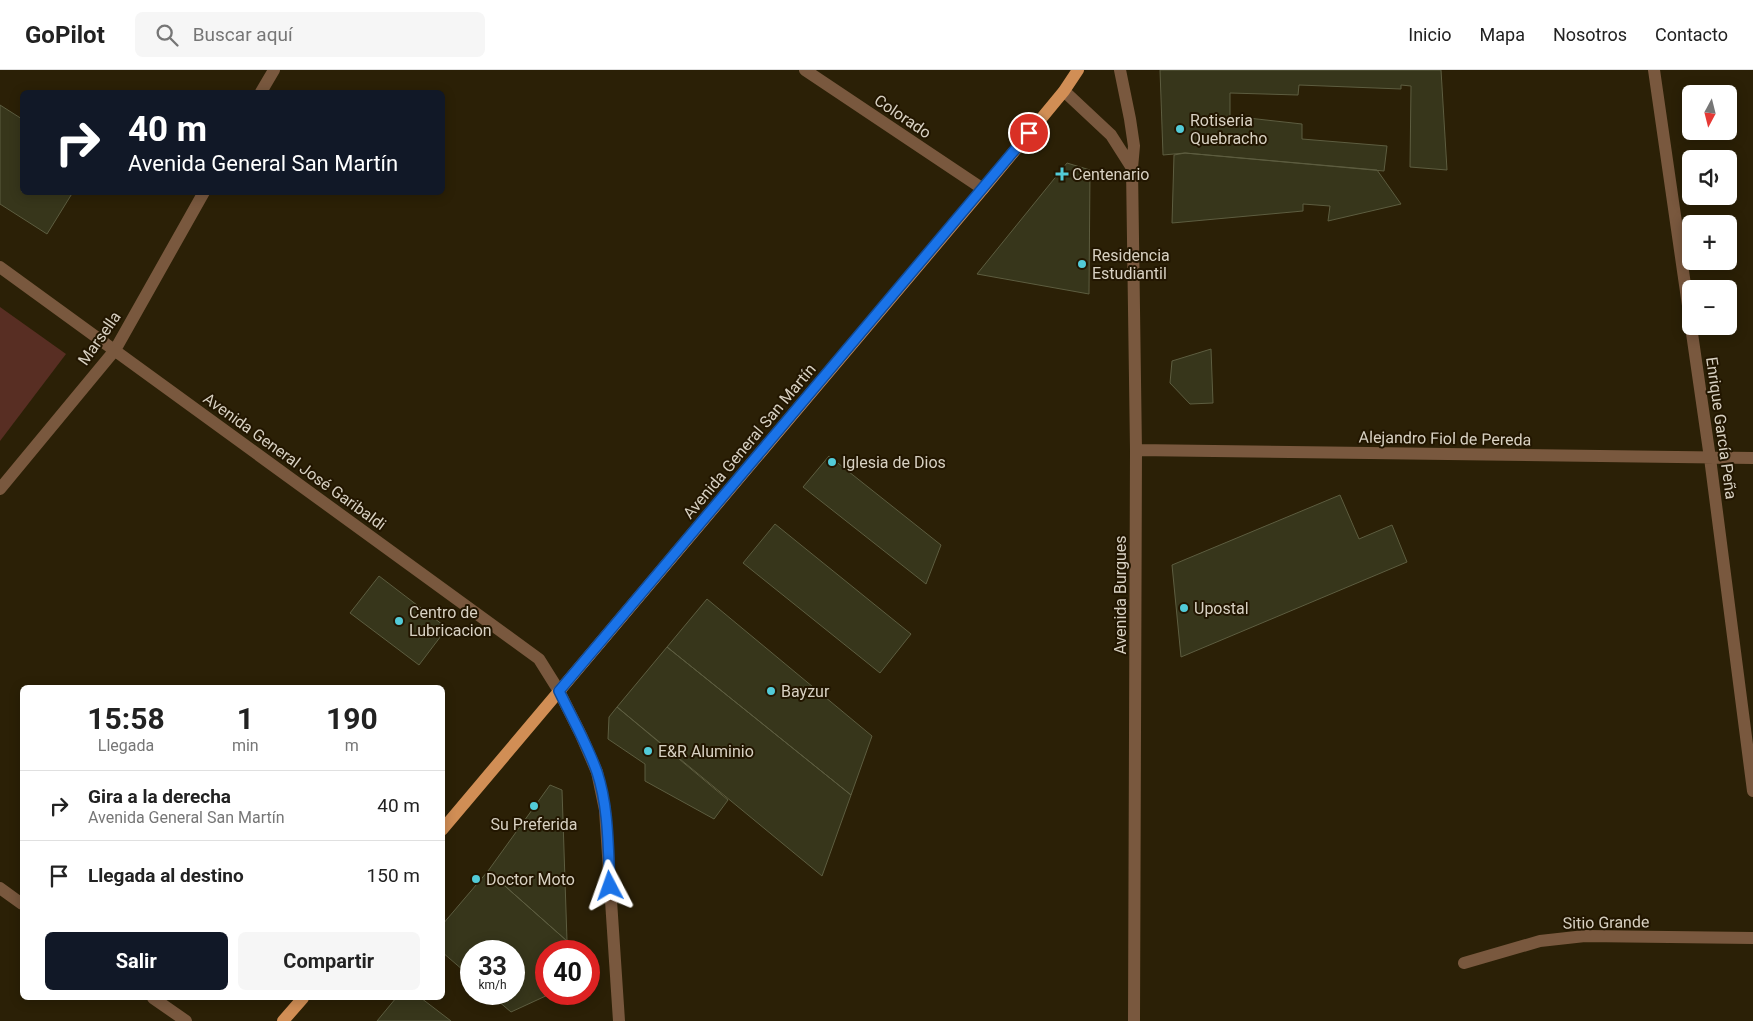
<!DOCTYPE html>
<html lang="es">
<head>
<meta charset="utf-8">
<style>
  body { margin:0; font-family:Roboto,sans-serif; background:#f6f6f6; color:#222; height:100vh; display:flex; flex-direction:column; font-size:19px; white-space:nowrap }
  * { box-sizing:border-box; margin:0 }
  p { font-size:16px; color:#767676 }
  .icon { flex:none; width:28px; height:28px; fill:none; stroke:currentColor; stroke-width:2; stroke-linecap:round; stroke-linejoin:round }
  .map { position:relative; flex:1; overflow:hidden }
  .drawer { position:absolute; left:20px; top:615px; width:425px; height:315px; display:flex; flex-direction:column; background:#fff; border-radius:8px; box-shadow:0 2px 12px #0003 }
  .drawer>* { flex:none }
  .top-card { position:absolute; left:20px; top:20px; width:425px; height:105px; border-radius:8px; box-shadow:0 2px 12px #0003; background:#111827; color:#fff; overflow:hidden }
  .needle { width:32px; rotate:187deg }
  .buttons { position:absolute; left:1682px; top:15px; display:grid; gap:10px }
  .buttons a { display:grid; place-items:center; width:55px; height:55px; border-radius:8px; background:#fff; box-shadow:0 2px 12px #0003; font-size:25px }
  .speed { position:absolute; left:460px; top:870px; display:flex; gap:10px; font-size:25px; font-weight:700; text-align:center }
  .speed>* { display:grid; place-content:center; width:65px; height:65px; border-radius:50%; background:#fff; box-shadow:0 2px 12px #0003; line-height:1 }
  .speed small { font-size:12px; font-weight:400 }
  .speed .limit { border:8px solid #d22; background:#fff; color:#111 }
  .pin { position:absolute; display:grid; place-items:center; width:42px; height:42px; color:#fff; margin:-21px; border:2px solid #fff; border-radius:50%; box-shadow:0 1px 5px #0007 }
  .me { position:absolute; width:55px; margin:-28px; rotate:356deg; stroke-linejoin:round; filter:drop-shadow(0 0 4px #0008) }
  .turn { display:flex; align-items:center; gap:18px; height:105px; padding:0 25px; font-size:22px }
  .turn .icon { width:65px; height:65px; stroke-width:2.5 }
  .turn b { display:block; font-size:35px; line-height:42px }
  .eta { display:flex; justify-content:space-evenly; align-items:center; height:85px; text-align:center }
  .eta b { font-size:30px; font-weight:700; line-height:35px }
  .cta { display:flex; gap:10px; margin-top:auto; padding:10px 25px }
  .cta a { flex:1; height:58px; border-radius:8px; background:#111827; color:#fff; font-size:20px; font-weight:700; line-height:58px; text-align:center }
  .cta a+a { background:#f6f6f6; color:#222 }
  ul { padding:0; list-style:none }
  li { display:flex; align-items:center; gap:15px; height:70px; padding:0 25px; border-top:1px solid #e0e0e0 }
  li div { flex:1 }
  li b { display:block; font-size:19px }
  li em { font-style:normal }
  header { display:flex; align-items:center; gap:30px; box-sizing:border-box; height:70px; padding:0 25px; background:#fff; border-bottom:1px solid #e0e0e0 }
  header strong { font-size:24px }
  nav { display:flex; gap:28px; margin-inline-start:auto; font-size:18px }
  .search { width:350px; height:45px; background:#f6f6f6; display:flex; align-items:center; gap:12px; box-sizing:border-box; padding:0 18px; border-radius:8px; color:#767676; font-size:19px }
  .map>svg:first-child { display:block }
  .green { fill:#582e23 }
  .building { fill:#37361b; stroke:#5d5d40 }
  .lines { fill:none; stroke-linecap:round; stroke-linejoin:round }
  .minor { stroke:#79583e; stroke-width:12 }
  .major { stroke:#d18e55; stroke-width:12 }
  .route-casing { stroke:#114b97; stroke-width:12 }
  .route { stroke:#1a73e8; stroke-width:9 }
  .poi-dot { fill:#52cbd8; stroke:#221600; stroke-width:2 }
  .labels { text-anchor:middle; stroke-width:4; stroke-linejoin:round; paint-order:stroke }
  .street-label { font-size:16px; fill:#d8d1c2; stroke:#221600 }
  .poi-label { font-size:16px; fill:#d8d1c2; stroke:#221600; text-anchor:start }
</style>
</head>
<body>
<header>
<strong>GoPilot</strong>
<div class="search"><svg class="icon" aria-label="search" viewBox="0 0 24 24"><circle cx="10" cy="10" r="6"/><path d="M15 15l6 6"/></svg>Buscar aquí</div>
<nav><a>Inicio</a><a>Mapa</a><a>Nosotros</a><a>Contacto</a></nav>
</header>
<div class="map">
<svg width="1753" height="951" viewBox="0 0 1753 951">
  <rect width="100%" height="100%" fill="#2b2006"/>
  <path class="green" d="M 0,237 L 66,284 L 0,371 Z"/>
  <path class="building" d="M 1160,0 L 1441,0 L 1447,100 L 1410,97 L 1411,16 L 1401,15 L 1401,19 L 1299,15 L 1298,25 L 1230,23 L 1230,46 L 1302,54 L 1302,69 L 1387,76 L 1384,101 L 1185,83 L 1163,85 Z
    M 0,35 L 22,49 L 22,122 L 73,122 L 47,164 L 0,134 Z
    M 1185,83 L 1377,100 L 1401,134 L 1328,151 L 1330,136 L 1303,134 L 1303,141 L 1172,153 L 1174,85 Z
    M 1067,93 L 1090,100 L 1089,224 L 977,204 Z
    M 1211,279 L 1213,333 L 1190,334 L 1170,313 L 1172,291 Z
    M 829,386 L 941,475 L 926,514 L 803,417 Z
    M 1340,425 L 1359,469 L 1392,455 L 1407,492 L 1181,587 L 1172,495 Z
    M 775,454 L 911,564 L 880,603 L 743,493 Z
    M 379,506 L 447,558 L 419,595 L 350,543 Z
    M 707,529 L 872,666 L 851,725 L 667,577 Z
    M 667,577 L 851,725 L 822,806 L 617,637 Z
    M 617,637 L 728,730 L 714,749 L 645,711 L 645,694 L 608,669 L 609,647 Z
    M 550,715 L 562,720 L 567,871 L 488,801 Z
    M 488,801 L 567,871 L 568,881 L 546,881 L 546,924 L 550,924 L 511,942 L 490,924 L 514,924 L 514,881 L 471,881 L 471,907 L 442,882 L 442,855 Z
    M 396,928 L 421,928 L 451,951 L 377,951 Z"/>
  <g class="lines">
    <path class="minor" d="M 805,0 L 983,119
      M 1120,0 L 1130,49 L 1134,76 L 1132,98 L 1136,380 L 1134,951
      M 1654,0 L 1710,388 L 1753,721
      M 1064,21 L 1111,65 L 1132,98
      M 261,22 L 274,0
      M 0,197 L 539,589 L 559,621 L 581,665 L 597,702 L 605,740 L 619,951
      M 1136,380 L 1753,388
      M 0,419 L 115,280 L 204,122
      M 0,818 L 22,834
      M 1464,893 L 1540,871 L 1585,866 L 1753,868
      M 153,928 L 186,951"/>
    <path class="major" d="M 442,760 L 983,119 L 1064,21 L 1078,0
      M 283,951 L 303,928"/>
  </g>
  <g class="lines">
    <g class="route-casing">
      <path id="route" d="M 610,816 C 608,779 609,738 597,702 C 587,674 572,648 559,621 L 1029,63"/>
    </g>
    <use href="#route" class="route"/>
  </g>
  <g class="poi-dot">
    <circle cx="1180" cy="59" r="5"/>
    <path d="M1059.5 96.5h5v5h5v5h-5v5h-5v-5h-5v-5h5z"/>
    <circle cx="1082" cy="194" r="5"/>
    <circle cx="832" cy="392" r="5"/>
    <circle cx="1184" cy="538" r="5"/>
    <circle cx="399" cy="551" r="5"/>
    <circle cx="771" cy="621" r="5"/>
    <circle cx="648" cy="681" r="5"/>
    <circle cx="534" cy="736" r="5"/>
    <circle cx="476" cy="809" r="5"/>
  </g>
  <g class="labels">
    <g class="street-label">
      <text transform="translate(903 46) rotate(34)" y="6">Colorado</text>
      <text transform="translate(99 268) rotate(-55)" y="6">Marsella</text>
      <text transform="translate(1722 358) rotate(82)" y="6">Enrique García Peña</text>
      <text transform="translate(1445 368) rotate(1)" y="6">Alejandro Fiol de Pereda</text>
      <text transform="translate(749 371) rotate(-50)" y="6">Avenida General San Martín</text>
      <text transform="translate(295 391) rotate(36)" y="6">Avenida General José Garibaldi</text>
      <text transform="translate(1120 525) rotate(-90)" y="6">Avenida Burgues</text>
      <text transform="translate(1606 852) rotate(-1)" y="6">Sitio Grande</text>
    </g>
    <g class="poi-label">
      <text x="1190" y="56">Rotiseria<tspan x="1190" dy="18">Quebracho</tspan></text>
      <text x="1072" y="110">Centenario</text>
      <text x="1092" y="191">Residencia<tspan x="1092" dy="18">Estudiantil</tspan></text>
      <text x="842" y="398">Iglesia de Dios</text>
      <text x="1194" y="544">Upostal</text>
      <text x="409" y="548">Centro de<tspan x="409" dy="18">Lubricacion</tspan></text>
      <text x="781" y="627">Bayzur</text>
      <text x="658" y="687">E&amp;R Aluminio</text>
      <text x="534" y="760" text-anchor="middle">Su Preferida</text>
      <text x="486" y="815">Doctor Moto</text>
    </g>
  </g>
</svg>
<div class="buttons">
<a><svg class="needle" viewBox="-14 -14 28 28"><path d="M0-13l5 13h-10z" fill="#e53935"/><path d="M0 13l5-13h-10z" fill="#767676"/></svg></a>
<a><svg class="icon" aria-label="sound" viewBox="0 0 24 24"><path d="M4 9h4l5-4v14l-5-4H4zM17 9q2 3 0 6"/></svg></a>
<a>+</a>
<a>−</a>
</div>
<div class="speed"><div>33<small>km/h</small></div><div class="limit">40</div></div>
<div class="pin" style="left:1029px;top:63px;background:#d93025"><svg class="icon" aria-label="arrive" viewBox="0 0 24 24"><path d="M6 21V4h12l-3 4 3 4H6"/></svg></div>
<svg class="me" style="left:610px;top:816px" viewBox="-20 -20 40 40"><path d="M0-17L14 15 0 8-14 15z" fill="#1a73e8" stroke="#fff" stroke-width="4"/></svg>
<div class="top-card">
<div class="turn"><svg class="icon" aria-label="right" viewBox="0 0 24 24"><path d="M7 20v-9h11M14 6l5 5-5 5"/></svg><div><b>40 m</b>Avenida General San Martín</div></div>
</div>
<section class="drawer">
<div class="eta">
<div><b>15:58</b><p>Llegada</p></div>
<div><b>1</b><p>min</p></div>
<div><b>190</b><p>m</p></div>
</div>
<ul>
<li><svg class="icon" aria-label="right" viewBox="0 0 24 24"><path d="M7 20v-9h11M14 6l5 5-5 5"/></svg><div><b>Gira a la derecha</b><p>Avenida General San Martín</p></div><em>40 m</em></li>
<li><svg class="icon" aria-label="arrive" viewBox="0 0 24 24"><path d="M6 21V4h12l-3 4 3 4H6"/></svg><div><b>Llegada al destino</b></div><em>150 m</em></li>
</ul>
<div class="cta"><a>Salir</a><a>Compartir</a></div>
</section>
</div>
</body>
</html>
